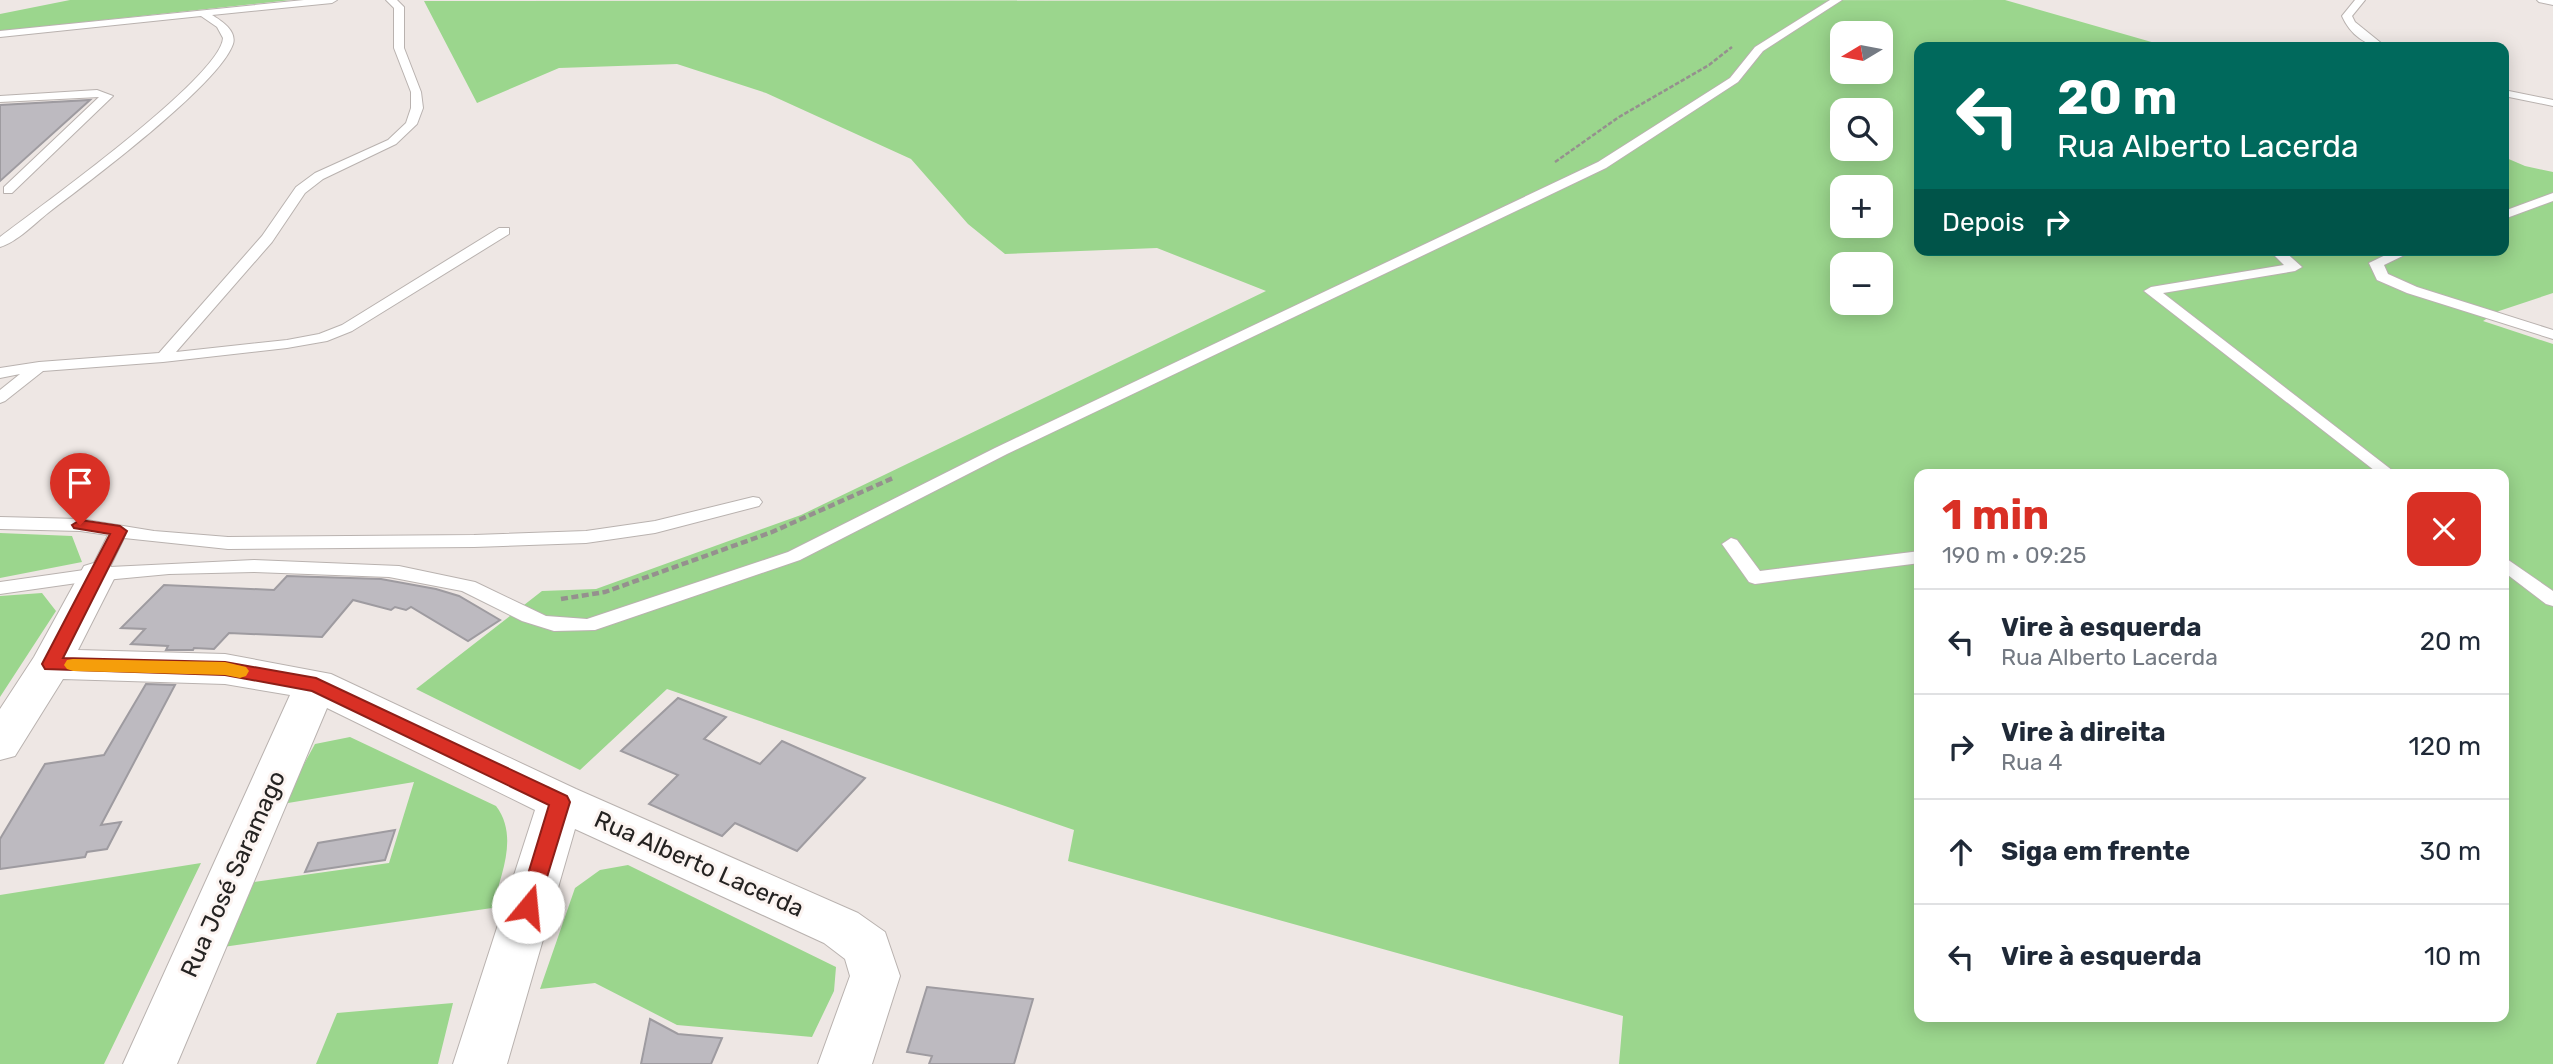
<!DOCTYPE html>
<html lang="pt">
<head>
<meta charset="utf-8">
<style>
  body { margin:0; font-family:Rubik,sans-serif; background:#f6f6f7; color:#1f2937; height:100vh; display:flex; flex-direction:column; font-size:26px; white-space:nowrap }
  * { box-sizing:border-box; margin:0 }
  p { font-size:23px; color:#747a83 }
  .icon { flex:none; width:38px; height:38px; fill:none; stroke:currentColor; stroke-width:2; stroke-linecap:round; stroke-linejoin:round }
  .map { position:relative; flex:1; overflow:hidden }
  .sheet { position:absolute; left:1914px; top:469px; width:595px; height:553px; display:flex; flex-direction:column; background:#fff; border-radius:14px; box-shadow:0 4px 18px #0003 }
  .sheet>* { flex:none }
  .banner { position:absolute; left:1914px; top:42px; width:595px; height:214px; border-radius:14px; box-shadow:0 4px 18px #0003; background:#00695c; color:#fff; overflow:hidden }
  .needle { width:46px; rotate:260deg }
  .tools { position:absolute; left:1830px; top:21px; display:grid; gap:14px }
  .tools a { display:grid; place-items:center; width:63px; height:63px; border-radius:14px; background:#fff; box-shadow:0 4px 18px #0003; font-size:35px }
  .pin { position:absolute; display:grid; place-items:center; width:60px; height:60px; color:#fff; margin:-72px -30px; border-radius:50% 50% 50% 0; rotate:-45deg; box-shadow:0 0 7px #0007 }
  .pin .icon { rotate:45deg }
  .me { position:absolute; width:77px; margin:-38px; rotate:17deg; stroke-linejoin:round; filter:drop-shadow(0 0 5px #0008) }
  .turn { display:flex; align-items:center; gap:24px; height:147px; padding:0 28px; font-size:32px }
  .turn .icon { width:91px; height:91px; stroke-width:2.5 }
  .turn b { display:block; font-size:49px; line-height:60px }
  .then { display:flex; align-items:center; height:66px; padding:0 28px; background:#0003; gap:14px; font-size:26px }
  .round { display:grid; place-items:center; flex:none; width:74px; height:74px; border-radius:14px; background:#f6f6f7 }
  .overview { display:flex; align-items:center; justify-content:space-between; height:119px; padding:0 28px }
  h1 { font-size:42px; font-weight:700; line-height:52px; color:#d93025 }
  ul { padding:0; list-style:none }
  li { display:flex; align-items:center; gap:21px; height:105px; padding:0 28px; border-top:2px solid #e0e1e3 }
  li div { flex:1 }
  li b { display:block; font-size:26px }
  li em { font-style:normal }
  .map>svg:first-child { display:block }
  .green { fill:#9bd68d; fill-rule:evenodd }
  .building { fill:#bdbac0; stroke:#9e9ba0; stroke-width:2 }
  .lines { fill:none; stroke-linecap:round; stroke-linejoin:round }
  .lane-casing { stroke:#b9b2af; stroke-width:2 }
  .street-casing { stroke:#b9b2af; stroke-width:2 }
  .path-far1 { stroke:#95908e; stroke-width:2.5; stroke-dasharray:4.5 2; stroke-linecap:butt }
  .path { stroke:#95908e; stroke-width:4.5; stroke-dasharray:7 3.5; stroke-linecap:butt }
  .lane { fill:#fff; fill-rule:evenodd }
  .street { fill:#fff; fill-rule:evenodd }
  .route { fill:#d93025; stroke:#8d1f18; stroke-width:2 }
  .slow { fill:#f59e0b }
  .labels { text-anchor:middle; stroke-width:6; stroke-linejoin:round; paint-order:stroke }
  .near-street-label { font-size:24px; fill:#252322; stroke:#fcf4f1 }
</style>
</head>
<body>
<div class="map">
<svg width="2553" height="1064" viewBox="0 0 2553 1064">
  <rect width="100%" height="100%" fill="#eee7e4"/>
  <path class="green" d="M 70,0 L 291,0 L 0,31 L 0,14 Z
    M 2005,0 L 2169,47 L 1920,47 L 1920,250 L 2504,250 L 2504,157 L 2525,166 L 2553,172 L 2553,293 L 2499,311 L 2483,321 L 2553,344 L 2553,1064 L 1619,1064 L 1623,1016 L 1068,861 L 1074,830 L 667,689 L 580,770 L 416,689 L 542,591 L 596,589 L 801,515 L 1266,291 L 1157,248 L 1005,254 L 968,224 L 911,159 L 766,93 L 677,64 L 559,68 L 477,103 L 424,1 ZM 1843,33 L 1881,33 L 1881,72 L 1843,72 ZM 1843,110 L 1881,110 L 1881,149 L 1843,149 ZM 1843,187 L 1881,187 L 1881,226 L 1843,226 ZM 1843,264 L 1881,264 L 1881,303 L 1843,303 ZM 1920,474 L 2504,474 L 2504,1017 L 1920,1017 Z
    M 0,533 L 72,536 L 82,562 L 0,578 Z
    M 42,593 L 56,611 L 0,697 L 0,596 Z
    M 350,737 L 496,806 C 519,836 501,875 492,908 L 216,948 L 247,883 L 389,863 L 414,782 L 282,804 L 315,744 Z
    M 201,863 L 104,1064 L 0,1064 L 0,895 Z
    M 628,865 L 836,967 L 834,991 L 812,1037 L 677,1025 L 595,983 L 540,989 L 575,888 L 600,870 Z
    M 453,1003 L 438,1064 L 316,1064 L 337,1013 Z"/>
  <path class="building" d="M 90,100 L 0,181 L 0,105 Z
    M 287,576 L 381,579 L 436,589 L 459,596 L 500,620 L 468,641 L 411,607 L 406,610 L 395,607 L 391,610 L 353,600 L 322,637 L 229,633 L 214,649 L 194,648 L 193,650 L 166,650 L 168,646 L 131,644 L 145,629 L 121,628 L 164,585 L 274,590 Z
    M 146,684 L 175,685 L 101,825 L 121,822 L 107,849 L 87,852 L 85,857 L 0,869 L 0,839 L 45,764 L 104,755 Z
    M 678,698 L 726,717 L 704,739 L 760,764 L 782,741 L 865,778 L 797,851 L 735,823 L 722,836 L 649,804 L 678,775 L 621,751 Z
    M 395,830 L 385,860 L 305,872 L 318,843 Z
    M 927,987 L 1033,999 L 1014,1064 L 929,1064 L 932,1056 L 907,1052 Z
    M 650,1019 L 678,1034 L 722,1038 L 711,1064 L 641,1064 Z"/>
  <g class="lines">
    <g class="lane-casing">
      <path id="lane" d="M 304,0 L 337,0 L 332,3 L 212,15 C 222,21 237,31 233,44 C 219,85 87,183 48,213 C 34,224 17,242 0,247 L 0,237 C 38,208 221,77 223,38 L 217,27 L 201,16 L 0,37 L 0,31 Z
        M 386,0 L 397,0 L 404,7 L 404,48 L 421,92 L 423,108 L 417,124 L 396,144 L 323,179 L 305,193 L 272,242 L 176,352 L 287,340 L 319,334 L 342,325 L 499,228 L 509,228 L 509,234 L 352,331 L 327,341 L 287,348 L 163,362 L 43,371 L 5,401 L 0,403 L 0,390 L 20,374 L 0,378 L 0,368 L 39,362 L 159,353 L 262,236 L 296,187 L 315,173 L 388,140 L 406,123 L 411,108 L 411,92 L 394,48 L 394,8 Z
        M 1830,0 L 1842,0 L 1763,51 L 1738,82 L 1606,168 L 1007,454 L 800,560 L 595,630 L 554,631 L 522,621 L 462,591 L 389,577 L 254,572 L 169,574 L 84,582 L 0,594 L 0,582 L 91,569 L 108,535 L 80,531 L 0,529 L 0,517 L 80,519 L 154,531 L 228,537 L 474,535 L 586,531 L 655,521 L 753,497 L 759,498 L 762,502 L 759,506 L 655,533 L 586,543 L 474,547 L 228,549 L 124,538 L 110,567 L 254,560 L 399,566 L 475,582 L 546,616 L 587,619 L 788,552 L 995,448 L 1598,162 L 1730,78 L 1755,47 Z
        M 2355,0 L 2365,0 L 2352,16 L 2355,22 L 2386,47 C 2366,47 2350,34 2342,16 Z
        M 2537,0 L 2553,0 L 2553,5 L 2539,2 Z
        M 97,90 L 113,96 L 12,193 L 4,193 L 4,187 L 99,97 L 0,102 L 0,96 Z
        M 2504,90 L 2553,100 L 2553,106 L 2504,96 Z
        M 2553,193 L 2553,201 L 2504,219 L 2504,211 Z
        M 2269,250 L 2283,250 L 2302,267 L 2295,271 L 2163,293 L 2397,474 L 2379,474 L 2144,291 L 2151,287 L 2284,265 Z
        M 2396,250 L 2415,250 L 2384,265 L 2388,274 L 2417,287 L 2553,330 L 2553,339 L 2407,293 L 2377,280 L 2369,263 Z
        M 1731,538 L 1737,540 L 1760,571 L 1920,551 L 1920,563 L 1755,584 L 1749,582 L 1722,544 Z
        M 2504,557 L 2553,591 L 2553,606 L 2546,604 L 2504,572 Z"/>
    </g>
    <g class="street-casing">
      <path id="street" d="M 97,562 L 110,566 L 116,575 L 78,650 L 225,654 L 331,674 L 576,789 L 858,913 L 885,932 L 900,976 L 872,1064 L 818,1064 L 850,976 L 845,959 L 824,943 L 575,829 L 507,1064 L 453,1064 L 535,810 L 327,708 L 177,1064 L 123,1064 L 290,695 L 225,684 L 63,679 L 15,756 L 0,760 L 0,709 L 34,657 L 84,566 Z"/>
    </g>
    <path class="path-far1" d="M 1555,162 L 1619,117 L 1709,65 L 1732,47"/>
    <path class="path" d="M 561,599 L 605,592 L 772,532 L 893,478"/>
    <use href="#lane" class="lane"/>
    <use href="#street" class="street"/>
  </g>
  <path class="route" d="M 80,520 L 120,526 L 127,531 L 63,658 L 225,662 L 316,678 L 567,796 L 570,802 L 536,913 L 528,916 L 521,913 L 518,907 L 549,805 L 312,691 L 225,675 L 45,669 L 42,664 L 110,534 L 74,528 L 72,525 Z"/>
  <path class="slow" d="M 73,659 L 225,662 L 246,667 L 249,671 L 246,676 L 240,678 L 225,675 L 73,671 L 67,669 L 64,665 L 67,660 Z"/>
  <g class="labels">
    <g class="near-street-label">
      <text transform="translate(699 864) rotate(24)" y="8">Rua Alberto Lacerda</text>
      <text transform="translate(233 874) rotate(-66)" y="8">Rua José Saramago</text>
    </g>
  </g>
</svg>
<div class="tools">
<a><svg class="needle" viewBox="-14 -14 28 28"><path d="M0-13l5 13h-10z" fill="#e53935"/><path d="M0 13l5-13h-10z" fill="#747a83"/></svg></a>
<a><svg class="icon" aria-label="search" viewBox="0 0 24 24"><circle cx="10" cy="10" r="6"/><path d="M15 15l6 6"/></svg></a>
<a>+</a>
<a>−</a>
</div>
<div class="pin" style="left:80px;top:525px;background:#d93025"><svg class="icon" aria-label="arrive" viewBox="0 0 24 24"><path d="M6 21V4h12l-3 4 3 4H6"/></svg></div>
<svg class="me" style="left:528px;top:907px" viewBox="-20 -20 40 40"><circle r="19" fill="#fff"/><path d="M0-13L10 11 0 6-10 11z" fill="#d93025"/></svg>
<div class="banner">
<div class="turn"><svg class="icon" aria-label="left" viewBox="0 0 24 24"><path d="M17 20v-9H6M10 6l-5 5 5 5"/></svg><div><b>20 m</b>Rua Alberto Lacerda</div></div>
<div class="then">Depois<svg class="icon" aria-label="right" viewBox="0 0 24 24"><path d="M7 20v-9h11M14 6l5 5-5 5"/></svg></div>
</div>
<section class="sheet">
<div class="overview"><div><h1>1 min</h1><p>190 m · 09:25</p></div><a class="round" style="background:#d93025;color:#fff"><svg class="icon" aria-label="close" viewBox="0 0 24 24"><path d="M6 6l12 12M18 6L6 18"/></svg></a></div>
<ul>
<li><svg class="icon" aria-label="left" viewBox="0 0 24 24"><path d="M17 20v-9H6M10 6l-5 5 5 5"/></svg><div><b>Vire à esquerda</b><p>Rua Alberto Lacerda</p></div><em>20 m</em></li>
<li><svg class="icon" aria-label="right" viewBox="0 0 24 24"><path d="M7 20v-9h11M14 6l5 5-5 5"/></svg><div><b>Vire à direita</b><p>Rua 4</p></div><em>120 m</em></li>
<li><svg class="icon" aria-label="ahead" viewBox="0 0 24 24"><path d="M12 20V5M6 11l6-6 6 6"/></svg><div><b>Siga em frente</b></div><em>30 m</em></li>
<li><svg class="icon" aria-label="left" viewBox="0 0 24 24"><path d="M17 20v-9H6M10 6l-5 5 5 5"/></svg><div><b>Vire à esquerda</b></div><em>10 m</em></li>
</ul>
</section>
</div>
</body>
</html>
